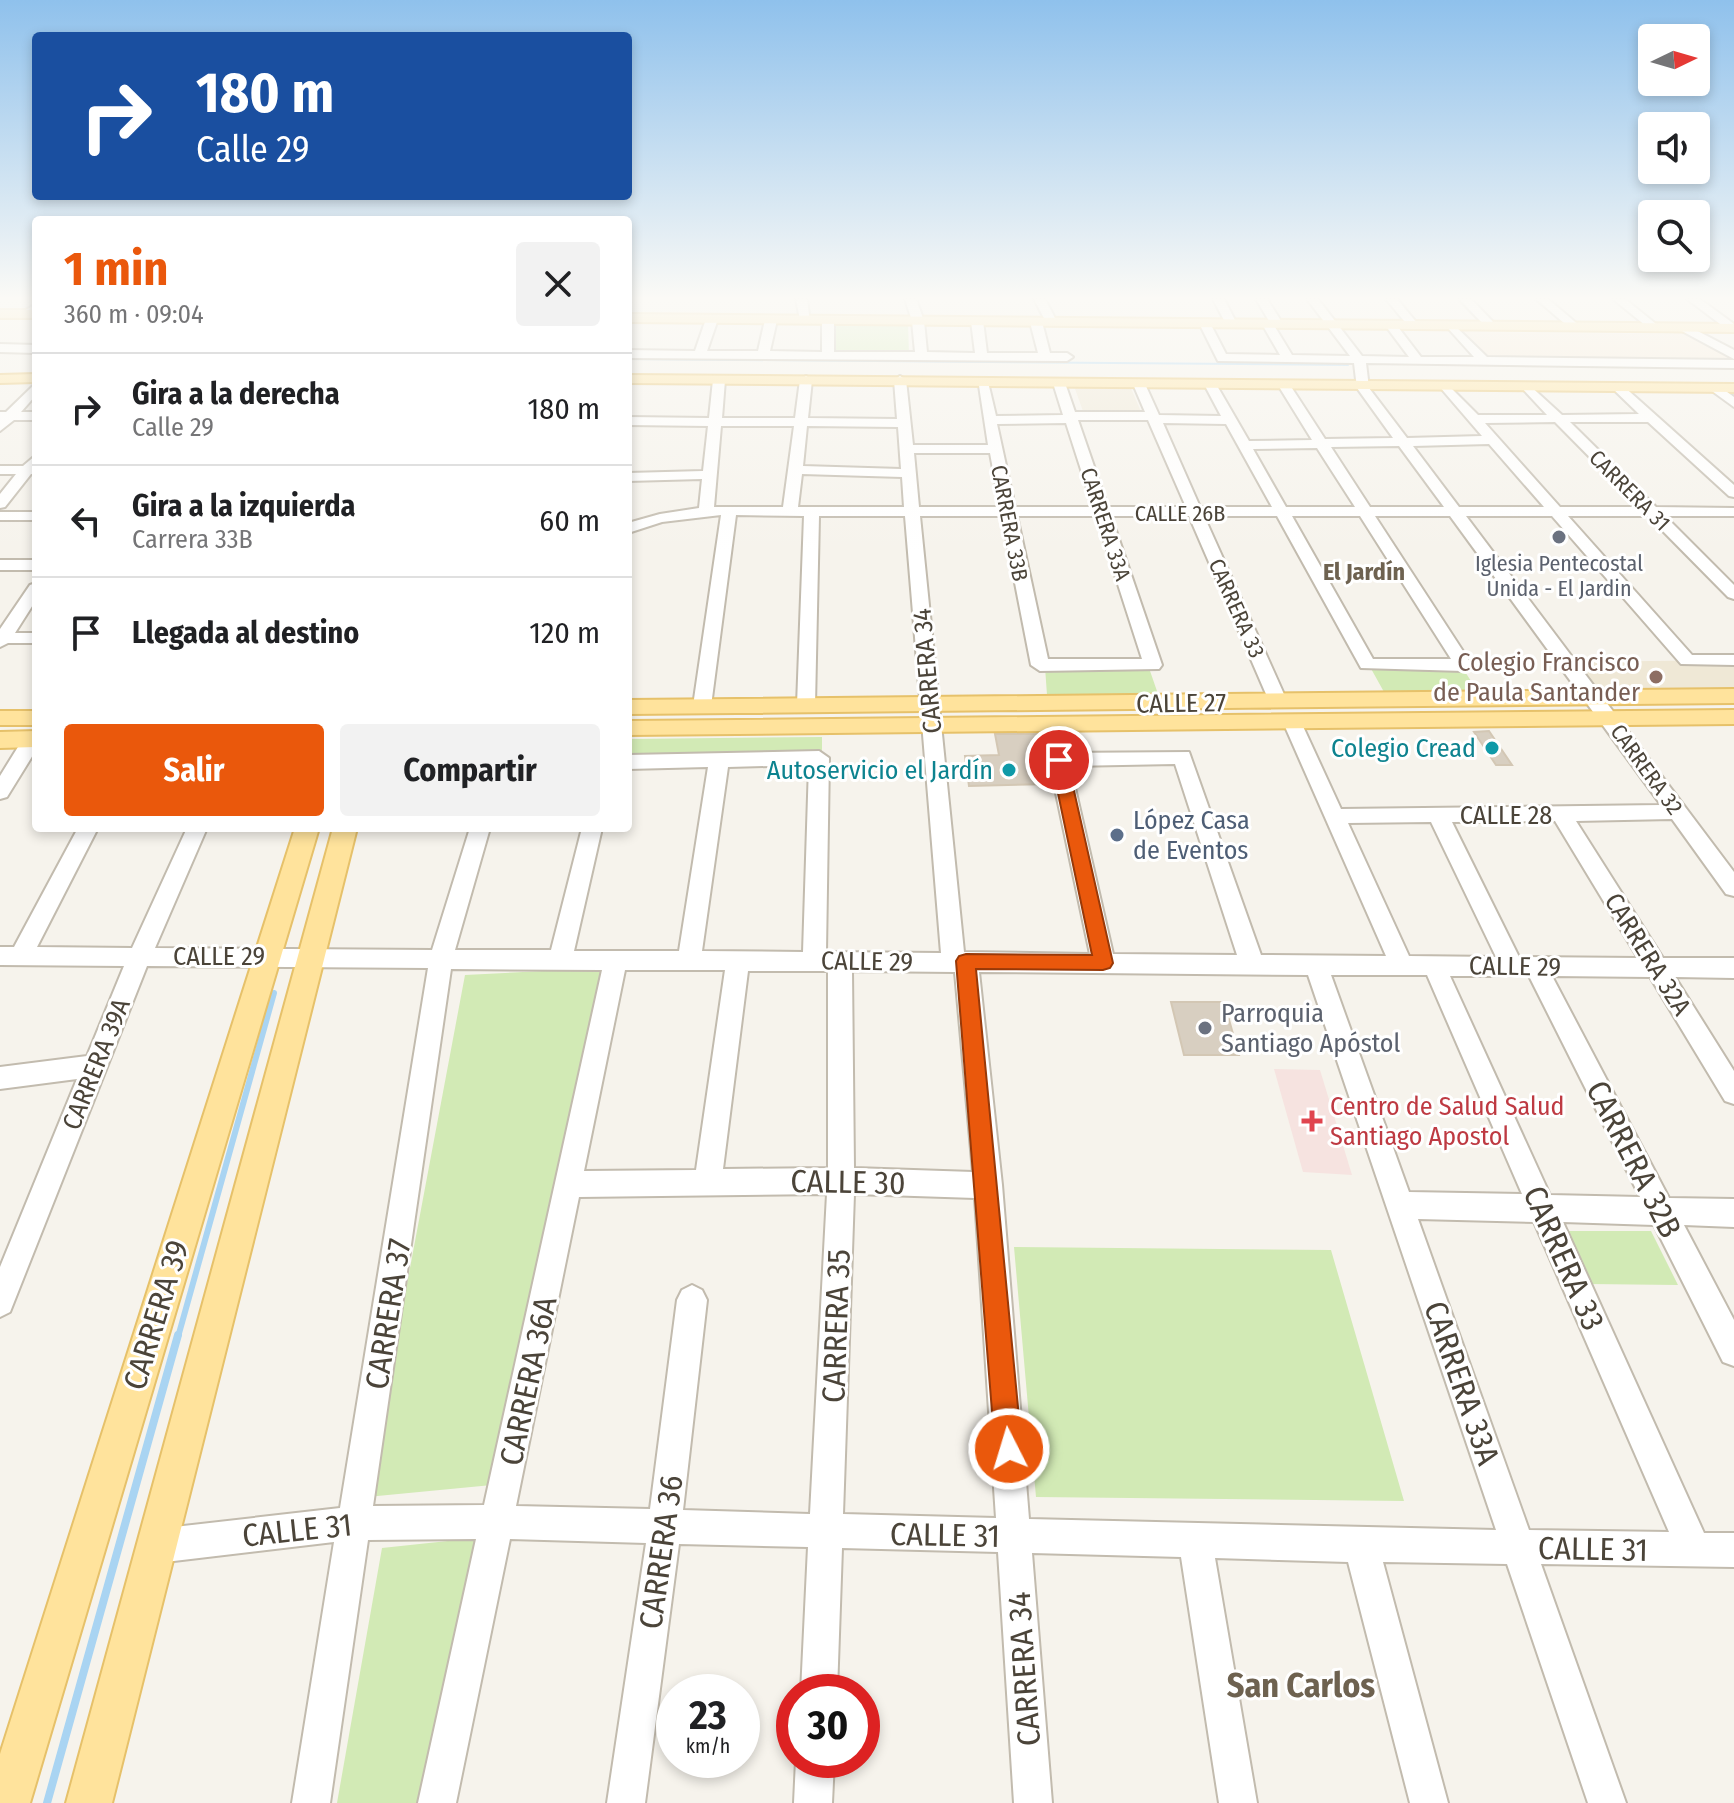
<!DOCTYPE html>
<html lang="es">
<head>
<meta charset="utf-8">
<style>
  body { margin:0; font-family:"Fira Sans Condensed",sans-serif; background:#f2f2f2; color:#202124; height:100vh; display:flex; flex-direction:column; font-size:30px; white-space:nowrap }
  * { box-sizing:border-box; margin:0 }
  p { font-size:26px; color:#757577 }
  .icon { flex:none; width:44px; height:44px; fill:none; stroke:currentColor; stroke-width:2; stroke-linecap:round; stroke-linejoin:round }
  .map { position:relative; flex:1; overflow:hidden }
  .details { position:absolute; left:32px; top:216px; width:600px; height:616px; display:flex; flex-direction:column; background:#fff; border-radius:8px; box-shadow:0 4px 12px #0003 }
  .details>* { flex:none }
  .top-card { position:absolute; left:32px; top:32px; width:600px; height:168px; border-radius:8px; box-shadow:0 4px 12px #0003; background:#1a4fa0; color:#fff; overflow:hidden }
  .needle { width:52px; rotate:85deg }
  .controls { position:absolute; left:1638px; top:24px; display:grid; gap:16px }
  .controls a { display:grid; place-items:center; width:72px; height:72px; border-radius:8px; background:#fff; box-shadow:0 4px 12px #0003; font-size:40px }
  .speed { position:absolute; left:656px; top:1674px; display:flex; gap:16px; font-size:40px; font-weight:700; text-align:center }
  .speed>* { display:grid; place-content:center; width:104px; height:104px; border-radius:50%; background:#fff; box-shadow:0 4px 12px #0003; line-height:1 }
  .speed small { font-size:20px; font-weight:400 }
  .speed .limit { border:12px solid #d22; background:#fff; color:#111 }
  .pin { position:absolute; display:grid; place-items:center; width:68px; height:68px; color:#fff; margin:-34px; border:4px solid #fff; border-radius:50%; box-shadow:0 2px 8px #0007 }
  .me { position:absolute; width:88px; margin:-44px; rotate:355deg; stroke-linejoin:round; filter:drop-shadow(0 0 6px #0008) }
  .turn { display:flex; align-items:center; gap:28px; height:168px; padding:0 32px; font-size:36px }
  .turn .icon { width:104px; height:104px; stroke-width:2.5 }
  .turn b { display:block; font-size:56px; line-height:68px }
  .round { display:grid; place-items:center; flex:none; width:84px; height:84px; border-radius:8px; background:#f2f2f2 }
  .summary { display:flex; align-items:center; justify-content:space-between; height:136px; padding:0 32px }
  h1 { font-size:48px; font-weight:700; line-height:60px; color:#ea580c }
  .action { display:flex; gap:16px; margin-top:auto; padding:16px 32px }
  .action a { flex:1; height:92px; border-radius:8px; background:#ea580c; color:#fff; font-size:32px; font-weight:700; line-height:92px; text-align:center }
  .action a+a { background:#f2f2f2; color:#202124 }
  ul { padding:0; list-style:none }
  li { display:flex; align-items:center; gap:24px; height:112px; padding:0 32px; border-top:2px solid #e0e0e0 }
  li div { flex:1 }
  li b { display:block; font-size:30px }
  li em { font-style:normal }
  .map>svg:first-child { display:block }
  .commercial { fill:#f7ead8 }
  .education { fill:#efe8d6 }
  .medical { fill:#f6e3e0 }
  .green { fill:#d2eab5 }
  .water { fill:#a9d4f2 }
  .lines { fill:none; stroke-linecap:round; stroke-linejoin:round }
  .stream-far1 { stroke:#a9d4f2; stroke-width:6 }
  .stream { stroke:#a9d4f2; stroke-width:8 }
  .building { fill:#d8cfc1; stroke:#d3c7b4; stroke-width:2 }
  .minor-casing { stroke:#c2bbae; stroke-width:4 }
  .major-casing { stroke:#e6c16a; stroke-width:4 }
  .minor { fill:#fff; fill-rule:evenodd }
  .major { fill:#ffe39c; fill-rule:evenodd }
  .route { fill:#ea580c; stroke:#983908; stroke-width:2 }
  .worship-dot { fill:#6b7280; stroke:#fff; stroke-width:3 }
  .education-dot { fill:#8d6e63; stroke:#fff; stroke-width:3 }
  .culture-dot { fill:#0f9aa8; stroke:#fff; stroke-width:3 }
  .service-dot { fill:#5c6f8a; stroke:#fff; stroke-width:3 }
  .health-dot { fill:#e0444e; stroke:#fff; stroke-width:3 }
  .labels { text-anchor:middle; stroke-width:6; stroke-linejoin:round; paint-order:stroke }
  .far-street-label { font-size:22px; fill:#4b4439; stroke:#fff }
  .far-worship-label { font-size:22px; fill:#5b616d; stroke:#fff }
  .far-neighbourhood-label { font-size:24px; font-weight:bold; fill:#6e6250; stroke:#fff }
  .education-label { font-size:26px; fill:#785e54; stroke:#fff; text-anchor:end }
  .street-label { font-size:26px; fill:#4b4439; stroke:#fff }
  .culture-label { font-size:26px; fill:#0d838f; stroke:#fff; text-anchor:end }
  .service-label { font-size:26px; fill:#4e5e75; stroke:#fff; text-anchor:start }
  .worship-label { font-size:26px; fill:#5b616d; stroke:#fff; text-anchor:start }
  .health-label { font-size:26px; fill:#be3a42; stroke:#fff; text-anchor:start }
  .near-street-label { font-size:32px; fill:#4b4439; stroke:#fff }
  .near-neighbourhood-label { font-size:34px; font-weight:bold; fill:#6e6250; stroke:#fff }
</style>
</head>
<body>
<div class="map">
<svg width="1734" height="1803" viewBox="0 0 1734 1803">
  <rect width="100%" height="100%" fill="#f6f3ec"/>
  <path class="commercial" d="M 1452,326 L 1469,332 L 1673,334 L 1684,328 L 1734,355 L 1734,364 L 1485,362 Z"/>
  <path class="education" d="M 1074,386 L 1130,386 L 1142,414 L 1084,414 Z
    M 1734,660 L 1734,696 L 1594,698 L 1568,662 Z"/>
  <path class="medical" d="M 1274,1069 L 1320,1070 L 1352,1175 L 1303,1172 Z"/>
  <path class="green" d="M 834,322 L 908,323 L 909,354 L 833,352 Z
    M 1369,665 L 1462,667 L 1478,692 L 1384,692 Z
    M 1045,667 L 1149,668 L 1158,694 L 1047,695 Z
    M 822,737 L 822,755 L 628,758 L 628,739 Z
    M 604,968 L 492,1485 L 367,1497 L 465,975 Z
    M 1565,1231 L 1651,1231 L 1678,1285 L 1589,1284 Z
    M 1014,1247 L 1331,1250 L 1404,1501 L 1036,1497 Z
    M 485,1537 L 425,1803 L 337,1803 L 382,1548 Z"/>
  <path class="water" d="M 628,358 L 1348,364 L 1349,366 L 628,360 Z"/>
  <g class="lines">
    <path class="stream-far1" d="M 178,1337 L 274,993"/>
    <path class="stream" d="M 47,1803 L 178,1335"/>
  </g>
  <path class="building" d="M 1489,731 L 1512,765 L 1496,765 L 1474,732 Z
    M 995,734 L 1045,734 L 1051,784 L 969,786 L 965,756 L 999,755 Z
    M 1171,1002 L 1224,1002 L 1239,1055 L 1184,1055 Z"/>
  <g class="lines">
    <g class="minor-casing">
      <path id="minor" d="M 796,299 L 807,299 L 810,322 L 800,320 Z
        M 905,299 L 916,299 L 924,321 L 927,352 L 975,353 L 971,321 L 977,318 L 983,321 L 987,353 L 1038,353 L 1030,322 L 1036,319 L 1042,322 L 1050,353 L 1067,353 L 1073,357 L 1067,361 L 628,358 L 628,350 L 695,351 L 706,319 L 712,316 L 718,319 L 707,351 L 758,351 L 765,320 L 771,317 L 777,320 L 770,351 L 822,352 L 822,320 L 828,317 L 834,320 L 834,352 L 915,352 L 912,321 Z
        M 1034,299 L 1045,299 L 1057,322 L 1055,324 L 1047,324 Z
        M 1213,299 L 1224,299 L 1237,324 L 1235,326 L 1227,326 Z
        M 1256,299 L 1267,299 L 1283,324 L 1275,327 L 1292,355 L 1350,356 L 1307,299 L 1318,299 L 1362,356 L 1409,357 L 1385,325 L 1391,322 L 1395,323 L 1421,357 L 1474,357 L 1446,326 L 1452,323 L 1487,357 L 1734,360 L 1734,368 L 1366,363 L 1369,388 L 1407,438 L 1482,436 L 1439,386 L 1445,382 L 1478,415 L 1547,415 L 1521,387 L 1527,383 L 1562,415 L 1639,414 L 1611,387 L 1621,384 L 1734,485 L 1734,497 L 1729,496 L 1648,422 L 1570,422 L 1656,507 L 1734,508 L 1734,516 L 1665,516 L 1734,585 L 1734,599 L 1728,597 L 1648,516 L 1568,516 L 1692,655 L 1734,655 L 1734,665 L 1681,664 L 1552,516 L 1466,516 L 1734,872 L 1734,896 L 1726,894 L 1672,819 L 1576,821 L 1663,958 L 1734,958 L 1734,978 L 1675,977 L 1734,1071 L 1734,1104 L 1725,1101 L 1650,977 L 1552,976 L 1669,1198 L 1734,1199 L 1734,1227 L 1684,1225 L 1734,1320 L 1734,1366 L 1723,1362 L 1654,1225 L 1563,1222 L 1704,1533 L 1734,1533 L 1734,1567 L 1541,1564 L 1626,1803 L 1588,1803 L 1507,1564 L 1383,1562 L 1448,1803 L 1410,1803 L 1348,1562 L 1215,1558 L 1257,1803 L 1219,1803 L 1181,1557 L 1032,1553 L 1052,1803 L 1014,1803 L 998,1552 L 842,1548 L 837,1692 L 801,1692 L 808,1547 L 679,1544 L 645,1803 L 607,1803 L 646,1543 L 510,1539 L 456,1803 L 418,1803 L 476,1539 L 368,1540 L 330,1803 L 292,1803 L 334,1542 L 157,1563 L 145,1558 L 140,1546 L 145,1534 L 157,1529 L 340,1508 L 428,968 L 147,966 L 10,1312 L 0,1317 L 0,1267 L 77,1079 L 0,1089 L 0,1067 L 87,1056 L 124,966 L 0,965 L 0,947 L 14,947 L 78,828 L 98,828 L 37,947 L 132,948 L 187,828 L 207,828 L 155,948 L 432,950 L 470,828 L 490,828 L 455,950 L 551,950 L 582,828 L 602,828 L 574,951 L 679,951 L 708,767 L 628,769 L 628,755 L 819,751 L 829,758 L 826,952 L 941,953 L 905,516 L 819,516 L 815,705 L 806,711 L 797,705 L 804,516 L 736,515 L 711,706 L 702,712 L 695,710 L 693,706 L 721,515 L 662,522 L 628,533 L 628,523 L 660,514 L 699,508 L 702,479 L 628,481 L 628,473 L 703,471 L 708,426 L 628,425 L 628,417 L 709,418 L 713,380 L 719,376 L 725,380 L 722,418 L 795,418 L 800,380 L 806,376 L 812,380 L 808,418 L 897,419 L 894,380 L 900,376 L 906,380 L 913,445 L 988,445 L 978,379 L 988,382 L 996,416 L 1063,415 L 1053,383 L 1059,379 L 1065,383 L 1075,412 L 1145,412 L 1133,384 L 1139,380 L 1145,384 L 1159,415 L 1221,416 L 1204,384 L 1210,380 L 1216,384 L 1249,441 L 1312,440 L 1278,385 L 1284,381 L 1288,382 L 1325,439 L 1393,438 L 1357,388 L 1354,363 L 1218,361 L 1199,323 L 1201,321 L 1209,321 L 1226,354 L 1280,355 L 1262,324 L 1269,321 ZM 1078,420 L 1148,420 L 1186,507 L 1108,507 ZM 1555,422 L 1639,507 L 1560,507 L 1485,423 ZM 1066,423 L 1093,507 L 1015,507 L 997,424 ZM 1163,423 L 1226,424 L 1272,507 L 1200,507 ZM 721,426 L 794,426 L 783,507 L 714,507 ZM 807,426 L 898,427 L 901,469 L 803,466 ZM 1489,444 L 1544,507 L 1459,507 L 1413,446 ZM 1399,446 L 1444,507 L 1370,507 L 1331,447 ZM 1317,448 L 1355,507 L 1286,507 L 1253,449 ZM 914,453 L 990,453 L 1000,507 L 919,507 ZM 802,474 L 902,477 L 904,507 L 798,507 ZM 920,516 L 1002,516 L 1031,665 L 1040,671 L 1159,669 L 1162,665 L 1111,516 L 1189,516 L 1269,701 L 1278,707 L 1287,701 L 1204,516 L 1277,516 L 1361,668 L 1463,671 L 1472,665 L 1375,516 L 1450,516 L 1661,805 L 1341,809 L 1301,722 L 1299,718 L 1285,718 L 1283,722 L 1386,956 L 1261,955 L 1189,752 L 1059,753 L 1049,760 L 1090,954 L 964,952 ZM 1017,516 L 1096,516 L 1142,659 L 1048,659 ZM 1292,516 L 1360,516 L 1451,659 L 1373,659 ZM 1175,764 L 1237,955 L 1113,954 L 1070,766 ZM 809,765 L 803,952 L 702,951 L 728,767 ZM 1555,821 L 1638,958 L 1519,957 L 1452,822 ZM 1431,822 L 1496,957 L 1409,956 L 1348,823 ZM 451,969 L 602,970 L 484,1505 L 373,1506 ZM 625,970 L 725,970 L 696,1170 L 584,1171 ZM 748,971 L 828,971 L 828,1168 L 723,1169 ZM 852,971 L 955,972 L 973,1172 L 854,1168 ZM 979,972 L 1308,975 L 1496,1530 L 1029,1519 L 1002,1185 ZM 1331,975 L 1427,975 L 1522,1194 L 1409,1192 ZM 1450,976 L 1529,976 L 1640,1197 L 1550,1195 ZM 827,1194 L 810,1514 L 683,1510 L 707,1300 L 702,1290 L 692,1285 L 682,1290 L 677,1300 L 650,1509 L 516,1506 L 579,1197 ZM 854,1194 L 975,1198 L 996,1518 L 843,1514 ZM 1418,1219 L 1534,1222 L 1669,1532 L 1529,1530 Z
        M 1386,299 L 1397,299 L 1417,323 L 1417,327 L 1409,327 Z
        M 1459,299 L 1471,299 L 1495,324 L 1495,328 L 1487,328 Z
        M 1536,299 L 1548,299 L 1581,327 L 1571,329 Z
        M 1613,299 L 1625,299 L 1661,328 L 1651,330 Z
        M 1687,299 L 1700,299 L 1734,324 L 1734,331 L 1728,330 Z
        M 36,304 L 36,312 L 22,316 L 22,312 Z
        M 1680,326 L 1688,326 L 1734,350 L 1734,359 L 1680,330 Z
        M 0,344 L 36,345 L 36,353 L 0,352 Z
        M 36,383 L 36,395 L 21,412 L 36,412 L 36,420 L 14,420 L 0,431 L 0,412 L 6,412 Z
        M 1716,384 L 1734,397 L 1734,407 L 1712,391 L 1710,388 Z
        M 36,455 L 36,474 L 31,474 L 5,507 L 0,508 L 0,494 L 16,474 L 0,474 L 0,466 L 23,466 Z
        M 0,512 L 36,512 L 36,520 L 0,520 Z
        M 0,560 L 36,560 L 36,570 L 0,570 Z
        M 36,583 L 36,600 L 15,633 L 36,633 L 36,643 L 8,643 L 0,647 L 0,629 L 30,585 Z
        M 36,733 L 36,750 L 7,797 L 0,799 L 0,776 L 26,734 Z
        M 796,1760 L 834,1760 L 832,1803 L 794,1803 Z"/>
    </g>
    <g class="major-casing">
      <path id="major" d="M 0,310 L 36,310 L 36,318 L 0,318 Z
        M 628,314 L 1734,324 L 1734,332 L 628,322 Z
        M 36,374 L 36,382 L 0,383 L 0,375 Z
        M 628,375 L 1734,384 L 1734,392 L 628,383 Z
        M 1734,689 L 1734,703 L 628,714 L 628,700 Z
        M 1734,710 L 1734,724 L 628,735 L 628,721 Z
        M 0,711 L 36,711 L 36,725 L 0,725 Z
        M 36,731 L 36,747 L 0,748 L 0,732 Z
        M 295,828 L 319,828 L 30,1803 L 0,1803 L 0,1754 Z
        M 333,828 L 357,828 L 112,1803 L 66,1803 Z"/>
    </g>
    <use href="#minor" class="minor"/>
    <use href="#major" class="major"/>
  </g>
  <linearGradient id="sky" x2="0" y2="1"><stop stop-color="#8fc1ec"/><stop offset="0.54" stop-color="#fbfaf6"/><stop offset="1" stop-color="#fbfaf6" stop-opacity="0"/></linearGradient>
  <rect width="1734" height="552" fill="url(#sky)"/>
  <path class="route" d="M 1059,754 L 1067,760 L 1113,963 L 1110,968 L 1103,970 L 976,969 L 1022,1449 L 1018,1458 L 1009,1462 L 999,1458 L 995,1449 L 956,961 L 959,956 L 966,954 L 1092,955 L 1051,760 Z"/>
  <g class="worship-dot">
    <circle cx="1559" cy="537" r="8"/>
    <circle cx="1205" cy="1028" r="8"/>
  </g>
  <circle class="education-dot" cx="1656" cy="677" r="8"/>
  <g class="culture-dot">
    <circle cx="1492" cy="748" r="8"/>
    <circle cx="1009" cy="770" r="8"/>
  </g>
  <circle class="service-dot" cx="1117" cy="835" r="8"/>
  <path class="health-dot" d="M1308 1109h8v8h8v8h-8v8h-8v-8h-8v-8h8z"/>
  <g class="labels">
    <g class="far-street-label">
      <text transform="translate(1630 490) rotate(45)" y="8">CARRERA 31</text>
      <text x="1180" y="521">CALLE 26B</text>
      <text transform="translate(1010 523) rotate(79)" y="8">CARRERA 33B</text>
      <text transform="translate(1106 524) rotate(72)" y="8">CARRERA 33A</text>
      <text transform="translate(1237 608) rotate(66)" y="8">CARRERA 33</text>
      <text transform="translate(1647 769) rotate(54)" y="8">CARRERA 32</text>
    </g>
    <g class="far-worship-label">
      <text x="1559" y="571">Iglesia Pentecostal<tspan x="1559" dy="25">Unida - El Jardin</tspan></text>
    </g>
    <g class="far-neighbourhood-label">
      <text x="1364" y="580">El Jardín</text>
    </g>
    <g class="education-label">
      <text x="1640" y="671">Colegio Francisco<tspan x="1640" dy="30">de Paula Santander</tspan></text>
    </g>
    <g class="street-label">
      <text transform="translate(927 671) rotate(-95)" y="9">CARRERA 34</text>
      <text transform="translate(1181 703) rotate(-1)" y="9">CALLE 27</text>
      <text x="1506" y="824">CALLE 28</text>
      <text transform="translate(1648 954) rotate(58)" y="9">CARRERA 32A</text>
      <text x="219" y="965">CALLE 29</text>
      <text transform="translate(867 961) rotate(1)" y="9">CALLE 29</text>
      <text transform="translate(1515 966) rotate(1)" y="9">CALLE 29</text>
      <text transform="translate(96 1064) rotate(-68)" y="9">CARRERA 39A</text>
    </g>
    <g class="culture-label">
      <text x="1476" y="757">Colegio Cread</text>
      <text x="993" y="779">Autoservicio el Jardín</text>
    </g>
    <g class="service-label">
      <text x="1133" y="829">López Casa<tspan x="1133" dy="30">de Eventos</tspan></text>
    </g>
    <g class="worship-label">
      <text x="1221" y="1022">Parroquia<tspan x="1221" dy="30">Santiago Apóstol</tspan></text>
    </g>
    <g class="health-label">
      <text x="1330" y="1115">Centro de Salud Salud<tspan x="1330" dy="30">Santiago Apostol</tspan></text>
    </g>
    <g class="near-street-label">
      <text transform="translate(1634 1159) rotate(63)" y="11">CARRERA 32B</text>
      <text transform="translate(848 1182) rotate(1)" y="11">CALLE 30</text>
      <text transform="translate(1564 1258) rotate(66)" y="11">CARRERA 33</text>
      <text transform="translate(388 1314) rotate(-81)" y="11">CARRERA 37</text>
      <text transform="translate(156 1315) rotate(-73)" y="11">CARRERA 39</text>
      <text transform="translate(836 1326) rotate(-88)" y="11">CARRERA 35</text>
      <text transform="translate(528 1381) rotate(-78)" y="11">CARRERA 36A</text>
      <text transform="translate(1462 1383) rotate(71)" y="11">CARRERA 33A</text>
      <text transform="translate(297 1530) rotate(-6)" y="11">CALLE 31</text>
      <text transform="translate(945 1535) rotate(1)" y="11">CALLE 31</text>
      <text transform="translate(1593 1549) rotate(1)" y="11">CALLE 31</text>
      <text transform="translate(661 1552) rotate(-82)" y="11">CARRERA 36</text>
      <text transform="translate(1024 1669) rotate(-94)" y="11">CARRERA 34</text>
    </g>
    <g class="near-neighbourhood-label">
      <text x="1301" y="1697">San Carlos</text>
    </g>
  </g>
</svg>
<div class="controls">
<a><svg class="needle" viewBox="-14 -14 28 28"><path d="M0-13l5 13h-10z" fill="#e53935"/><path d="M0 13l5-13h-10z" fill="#757577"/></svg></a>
<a><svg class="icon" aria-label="sound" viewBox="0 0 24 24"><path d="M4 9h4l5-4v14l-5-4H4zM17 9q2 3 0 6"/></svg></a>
<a><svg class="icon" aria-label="search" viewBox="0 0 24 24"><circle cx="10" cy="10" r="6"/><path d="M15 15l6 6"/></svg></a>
</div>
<div class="speed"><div>23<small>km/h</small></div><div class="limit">30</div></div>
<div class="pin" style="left:1059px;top:760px;background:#d93025"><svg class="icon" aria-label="arrive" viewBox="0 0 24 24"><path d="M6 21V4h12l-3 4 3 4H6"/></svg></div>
<svg class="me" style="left:1009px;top:1449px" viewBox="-20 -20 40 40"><circle r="17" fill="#ea580c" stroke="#fff" stroke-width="3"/><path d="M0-11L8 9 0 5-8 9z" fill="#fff"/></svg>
<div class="top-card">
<div class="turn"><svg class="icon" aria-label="right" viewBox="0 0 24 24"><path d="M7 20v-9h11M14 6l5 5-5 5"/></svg><div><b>180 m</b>Calle 29</div></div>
</div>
<section class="details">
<div class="summary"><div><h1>1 min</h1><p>360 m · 09:04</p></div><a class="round"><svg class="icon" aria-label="close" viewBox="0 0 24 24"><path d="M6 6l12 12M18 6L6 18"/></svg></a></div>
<ul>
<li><svg class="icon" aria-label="right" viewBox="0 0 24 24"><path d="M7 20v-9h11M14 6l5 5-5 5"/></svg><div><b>Gira a la derecha</b><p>Calle 29</p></div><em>180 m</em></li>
<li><svg class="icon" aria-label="left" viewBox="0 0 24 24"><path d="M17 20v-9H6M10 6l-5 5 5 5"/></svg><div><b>Gira a la izquierda</b><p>Carrera 33B</p></div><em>60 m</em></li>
<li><svg class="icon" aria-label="arrive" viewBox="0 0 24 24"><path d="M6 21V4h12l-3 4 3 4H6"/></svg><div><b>Llegada al destino</b></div><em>120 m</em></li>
</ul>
<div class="action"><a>Salir</a><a>Compartir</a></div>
</section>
</div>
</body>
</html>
